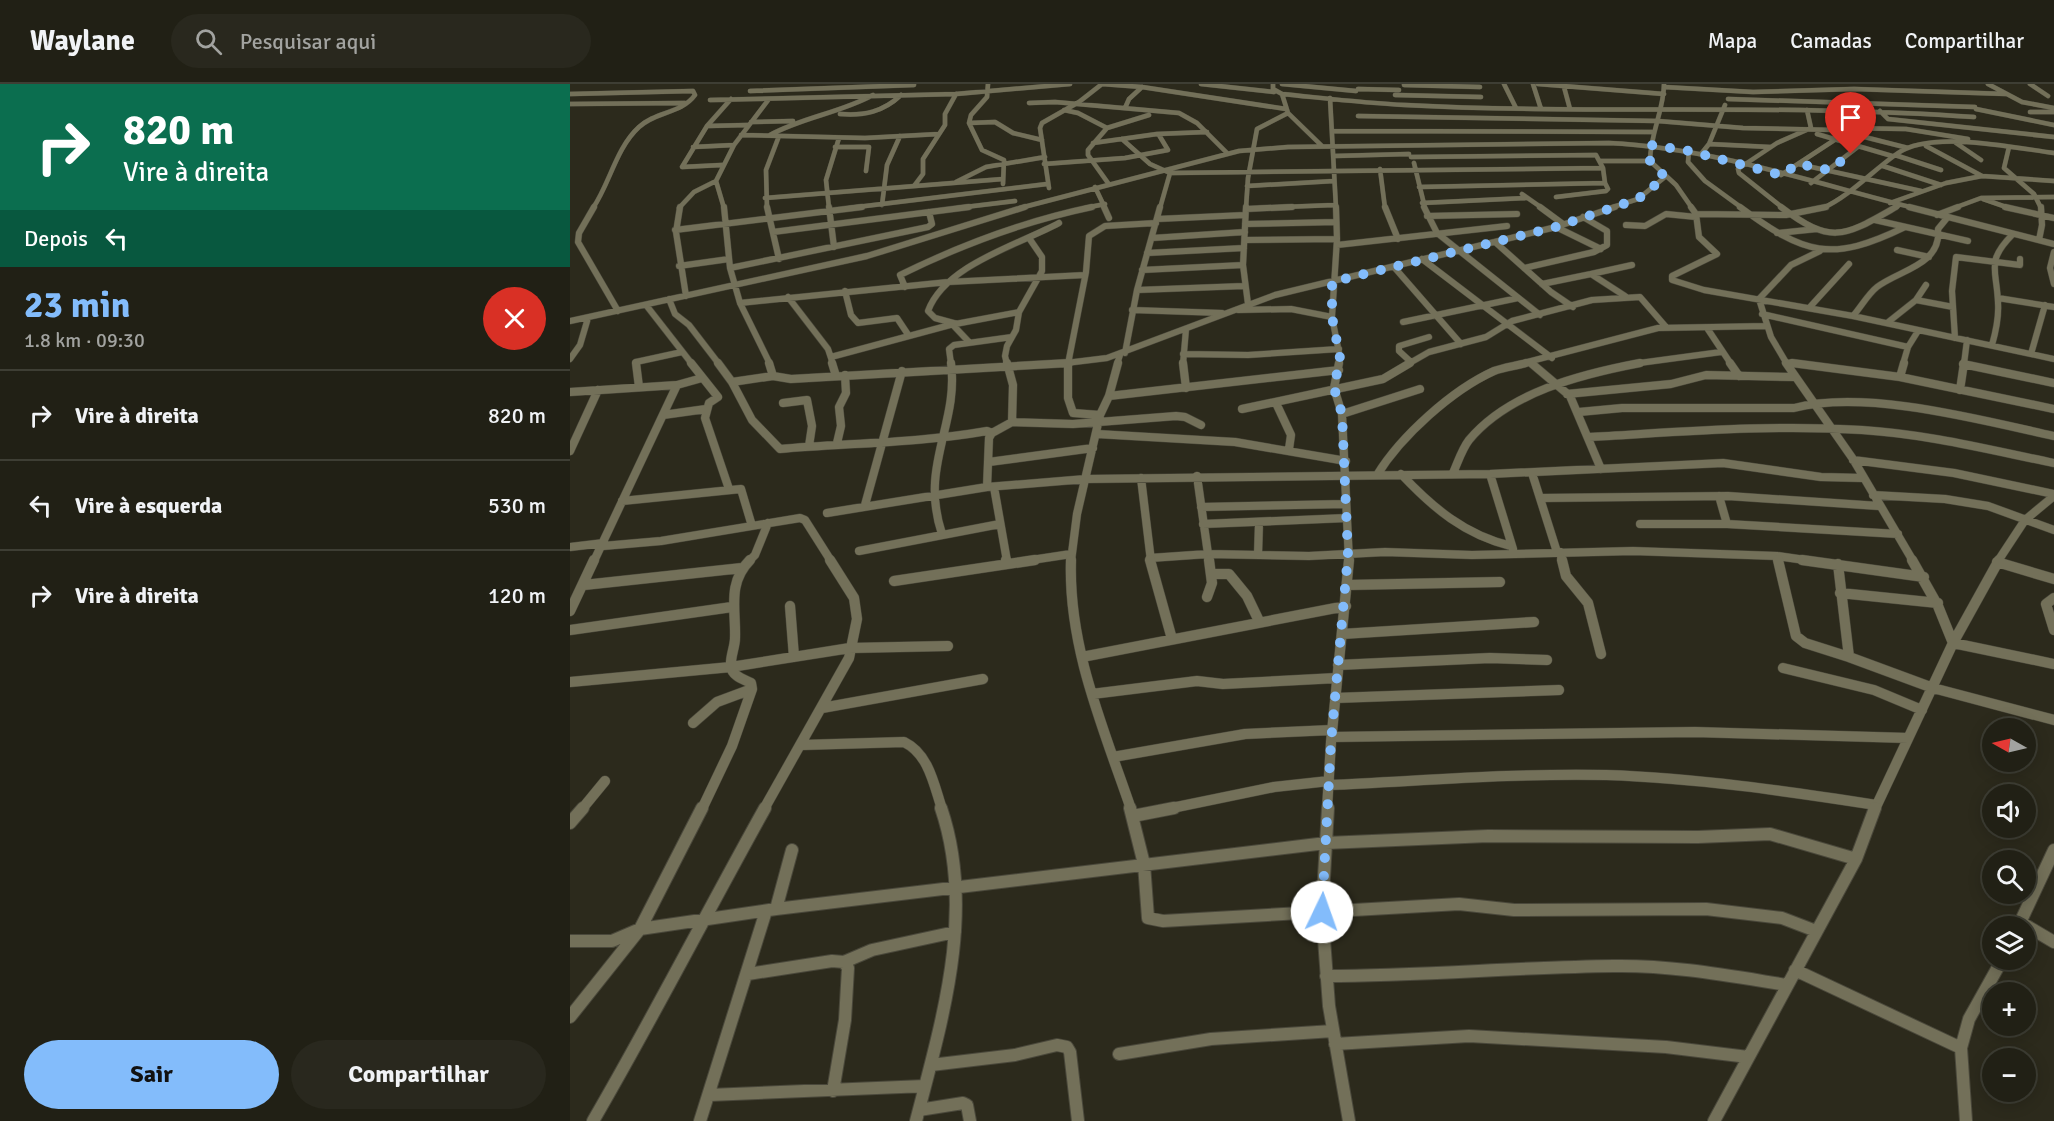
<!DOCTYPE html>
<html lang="pt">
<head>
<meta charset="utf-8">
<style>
  body { margin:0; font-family:Signika,sans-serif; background:#29281e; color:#f1f3f6; height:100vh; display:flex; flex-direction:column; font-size:22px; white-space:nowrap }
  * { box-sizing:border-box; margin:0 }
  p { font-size:20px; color:#a2a3a0 }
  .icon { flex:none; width:33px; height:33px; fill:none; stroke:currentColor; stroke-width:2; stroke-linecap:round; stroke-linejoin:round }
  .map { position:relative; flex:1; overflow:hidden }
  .side { display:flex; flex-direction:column; background:#212015; width:570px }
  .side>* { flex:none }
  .hud { background:#0b6e4f; color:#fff; overflow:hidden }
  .needle { width:39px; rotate:278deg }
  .fabs { position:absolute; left:1412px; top:634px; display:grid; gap:12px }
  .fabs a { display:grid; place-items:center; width:54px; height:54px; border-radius:50%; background:#212015; box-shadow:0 3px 15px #0003,0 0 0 2px #3e3e34; font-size:30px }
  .pin { position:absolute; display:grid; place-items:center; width:51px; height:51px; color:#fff; margin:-62px -26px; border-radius:50% 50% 50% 0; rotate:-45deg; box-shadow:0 0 6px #0007 }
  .pin .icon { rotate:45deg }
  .me { position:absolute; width:66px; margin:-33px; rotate:3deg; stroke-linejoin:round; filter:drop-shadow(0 0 4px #0008) }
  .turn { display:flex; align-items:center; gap:21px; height:126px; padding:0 24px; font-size:27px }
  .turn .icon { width:78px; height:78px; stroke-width:2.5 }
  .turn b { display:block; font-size:42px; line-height:51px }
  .then { display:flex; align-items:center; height:57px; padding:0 24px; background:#0003; gap:12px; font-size:22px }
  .round { display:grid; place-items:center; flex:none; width:63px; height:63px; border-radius:32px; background:#29281e }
  .summary { display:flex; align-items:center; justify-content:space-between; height:102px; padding:0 24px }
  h1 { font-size:36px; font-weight:700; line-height:45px; color:#83bcfb }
  .primary-button { display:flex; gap:12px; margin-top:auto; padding:12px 24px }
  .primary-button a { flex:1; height:69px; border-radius:36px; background:#83bcfb; color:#111; font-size:24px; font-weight:700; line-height:69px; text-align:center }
  .primary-button a+a { background:#29281e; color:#f1f3f6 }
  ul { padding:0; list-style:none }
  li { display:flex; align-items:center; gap:18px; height:90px; padding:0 24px; border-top:2px solid #3e3e34 }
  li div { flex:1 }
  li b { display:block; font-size:22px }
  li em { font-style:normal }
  header { display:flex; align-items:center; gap:36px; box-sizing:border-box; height:84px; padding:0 30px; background:#212015; border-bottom:2px solid #3e3e34 }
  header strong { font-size:28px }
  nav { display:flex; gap:33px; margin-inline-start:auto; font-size:21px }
  .search { width:420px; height:54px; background:#29281e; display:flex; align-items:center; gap:15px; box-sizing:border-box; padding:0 21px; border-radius:33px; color:#a2a3a0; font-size:22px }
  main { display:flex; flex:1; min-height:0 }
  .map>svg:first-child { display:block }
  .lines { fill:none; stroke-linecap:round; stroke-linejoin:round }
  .minor-far4-casing { stroke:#4a483b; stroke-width:5 }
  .minor-far3-casing { stroke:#4a483b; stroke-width:7 }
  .minor-far2-casing { stroke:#4a483b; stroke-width:9 }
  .minor-far1-casing { stroke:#4a483b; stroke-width:11 }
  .minor-casing { stroke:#4a483b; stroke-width:14 }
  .minor-far4 { stroke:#737059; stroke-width:4.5 }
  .minor-far3 { stroke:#737059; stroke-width:6 }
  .minor-far2 { stroke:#737059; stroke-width:8 }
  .minor-far1 { stroke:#737059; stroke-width:10 }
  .minor { stroke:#737059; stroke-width:12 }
  .route { stroke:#83bcfb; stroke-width:10; stroke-dasharray:0 18 }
</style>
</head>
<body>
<header>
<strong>Waylane</strong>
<div class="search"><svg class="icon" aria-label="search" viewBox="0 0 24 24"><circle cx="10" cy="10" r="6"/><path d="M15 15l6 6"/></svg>Pesquisar aqui</div>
<nav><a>Mapa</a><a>Camadas</a><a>Compartilhar</a></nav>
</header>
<main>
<section class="side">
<div class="hud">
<div class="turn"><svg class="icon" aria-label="right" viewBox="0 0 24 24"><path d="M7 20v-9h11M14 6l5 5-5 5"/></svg><div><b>820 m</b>Vire à direita</div></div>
<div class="then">Depois<svg class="icon" aria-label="left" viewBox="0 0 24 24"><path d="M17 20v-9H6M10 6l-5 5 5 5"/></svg></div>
</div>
<div class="summary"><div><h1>23 min</h1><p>1.8 km · 09:30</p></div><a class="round" style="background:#d93025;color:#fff"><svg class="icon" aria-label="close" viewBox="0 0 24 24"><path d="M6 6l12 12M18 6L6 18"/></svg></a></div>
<ul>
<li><svg class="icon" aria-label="right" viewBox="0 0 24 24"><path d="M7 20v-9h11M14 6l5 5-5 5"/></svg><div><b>Vire à direita</b></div><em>820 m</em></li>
<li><svg class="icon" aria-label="left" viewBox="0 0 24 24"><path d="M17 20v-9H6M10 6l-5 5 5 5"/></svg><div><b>Vire à esquerda</b></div><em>530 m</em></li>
<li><svg class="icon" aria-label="right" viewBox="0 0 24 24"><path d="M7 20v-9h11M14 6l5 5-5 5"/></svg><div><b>Vire à direita</b></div><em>120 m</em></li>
</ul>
<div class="primary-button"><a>Sair</a><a>Compartilhar</a></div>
</section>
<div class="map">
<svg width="1484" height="1037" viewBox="0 0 1484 1037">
  <rect width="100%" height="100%" fill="#2c2a1c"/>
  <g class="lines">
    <g class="minor-far4-casing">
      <path id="minor-far4" d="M 418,0 L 417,13 L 401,31 L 399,39 L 412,66 L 434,76 L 433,100
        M 532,0 L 572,3 L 716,25
        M 631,0 L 704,8
        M 703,0 L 703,5 L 712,10 L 718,29 L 752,62
        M 712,0 L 786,7
        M 934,0 L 946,24
        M 963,0 L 971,25
        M 968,0 L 1094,10
        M 1094,0 C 1094,26 1080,50 1080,77 L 1106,101 L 1122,124
        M 1418,0 L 1452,18 L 1484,24
        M 1460,0 L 1478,12
        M 834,1 L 910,3
        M 994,3 L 1000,25
        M 1094,3 L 1183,8 L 1284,5 L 1437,10
        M 788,5 L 829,6
        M 180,7 L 344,1
        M 0,10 L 123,7 L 125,11 C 111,30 86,27 69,43 C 46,64 40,99 23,124
        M 712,10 C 753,14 794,19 835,21 C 1024,31 1215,19 1404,33
        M 825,11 L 911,13
        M 760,14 L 766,124
        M 1158,15 L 1405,23
        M 140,16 L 386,10 L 500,0
        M 459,19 L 485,18 L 609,29 L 627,39 L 657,69
        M 0,20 L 115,19
        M 555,24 L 559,15 L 572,3
        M 1406,25 L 1484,41
        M 494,26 L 508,29 L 537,44
        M 1310,27 L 1318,35 L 1484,53
        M 1460,28 L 1484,28
        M 270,30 C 294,32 313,28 331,11
        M 788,32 L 1088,37 L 1173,44 L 1267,46 L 1338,64
        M 181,38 L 223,37
        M 399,39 L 425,38 L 443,49 L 472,56
        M 137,42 L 178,41
        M 1272,44 L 1336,45 L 1398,55
        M 762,47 L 1082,48
        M 1247,50 L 1322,72
        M 171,51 L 295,54 L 369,50
        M 200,51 C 233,33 270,29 303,11
        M 552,55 L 580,80 L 600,89 L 590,124
        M 523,59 L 587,50 L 637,48
        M 1386,59 L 1411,76
        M 1139,60 L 1200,63
        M 1356,62 L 1412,92
        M 123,63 L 164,61
        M 265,63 L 299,63 L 296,87
        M 1439,63 L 1434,84 L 1464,110 L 1471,124
        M 1119,67 L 1118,78 L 1135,97 L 1172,124
        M 1131,70 L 1139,60 L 1155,21
        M 1325,71 L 1371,86
        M 764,72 L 839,70
        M 841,73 L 1026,71 L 1033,84 L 1035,99 L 849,103
        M 1030,77 L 1080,77
        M 844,79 L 855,124
        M 474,80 L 555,74 L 598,66 L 589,51
        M 1228,80 L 1351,107
        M 152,81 L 112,83 L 137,42 L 161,15
        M 1313,82 L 1371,101
        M 810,85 L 815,124
        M 600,89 L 1033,84
        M 1211,91 L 1266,55
        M 386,98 L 416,83 L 475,73
        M 538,99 L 518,71 L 518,66 L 537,44 L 579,31
        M 1241,99 L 1289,62
        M 344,102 L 353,90 L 353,75 L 375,41 L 375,30 L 386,10
        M 677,102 L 764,97
        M 525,103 L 535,124
        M 479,104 L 470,44 L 472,39 L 509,18 L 532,0
        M 952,110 L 972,124
        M 986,113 L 1036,107 L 1038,105 L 1035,99
        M 195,114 L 433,95
        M 1413,115 L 1439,124
        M 852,119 L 956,114
        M 1320,119 L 1376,99 L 1412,92 L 1484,97
        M 312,121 L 317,81 L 330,52
        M 109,124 L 124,108 L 146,97
        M 154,124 L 146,97 L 164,61 L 199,15
        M 197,124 L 196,86 L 209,52
        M 259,124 L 256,96 L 269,54
        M 279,124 L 477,100
        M 387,124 L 445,117
        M 450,124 L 669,67 L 718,63 L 1039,59 C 1143,64 1244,99 1344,124
        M 515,124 L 535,120
        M 676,124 L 678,94 L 687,45 L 718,29
        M 689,124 L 764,121
        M 1040,124 L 1068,115 L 1095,93
        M 1213,124 L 1169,89 L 1168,85 L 1207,59 L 1241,44 L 1237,26
        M 1253,124 C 1281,111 1302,87 1328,69 C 1362,46 1445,64 1484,69
        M 1324,124 L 1328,122
        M 1384,124 L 1411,114 L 1484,113"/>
    </g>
    <g class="minor-far3-casing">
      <path id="minor-far3" d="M 24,123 L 9,149 L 8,158 L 48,227
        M 110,123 L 106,148 L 116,212
        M 154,123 L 160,184 L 170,219 L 200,280
        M 197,123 L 209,175
        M 259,123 L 264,163
        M 534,123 L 539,134
        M 676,123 L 673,181 L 678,220
        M 766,123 L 767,155 L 762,233 L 770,274 L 769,280
        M 815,123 L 828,155
        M 854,123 L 867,149 L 970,231
        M 970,123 L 993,140
        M 1121,123 L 1126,130 L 1129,153 L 1147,170 L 1102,192 L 1102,196 L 1134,206 L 1283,232 L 1484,275
        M 1170,123 C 1235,171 1261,179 1335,143
        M 1211,123 C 1262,162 1275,152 1326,123
        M 1339,123 L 1484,160
        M 1435,123 L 1484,134
        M 676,125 L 722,123
        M 1126,130 L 1216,131 L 1256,123
        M 1367,131 L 1388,123
        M 857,132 L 947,130
        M 587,135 L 675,131
        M 1305,136 L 1398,157
        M 675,140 L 766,138
        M 1056,141 L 1075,142 L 1096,130 L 1126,133
        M 986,143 L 1031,165
        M 105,146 L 292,123
        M 203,148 L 399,123
        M 1207,149 L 1247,145
        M 582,154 L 675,148
        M 675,156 L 767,155
        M 1469,156 L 1472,141 L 1471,123
        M 925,158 L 981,208 L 1003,223
        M 767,161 L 937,142
        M 1327,166 L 1359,173
        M 1484,168 L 1480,184 L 1484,200
        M 577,169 L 674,164
        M 852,175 L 982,274
        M 109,182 L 159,175
        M 824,183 L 891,260
        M 160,184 L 358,143 L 362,140 L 359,128
        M 954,184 L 1024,168 L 1037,161 L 1037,147 L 1013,133
        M 572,186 L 673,181
        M 1021,190 L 1062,181
        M 972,200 L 1021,190 L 1055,212
        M 335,203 L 330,191 C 391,161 455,137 522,123
        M 567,206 L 674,202
        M 275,207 L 281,231 L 288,239 L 327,234 L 339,252
        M 218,213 L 258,265 L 263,280
        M 1428,214 L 1484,223
        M 99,215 L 105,230 L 119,241 L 149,280
        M 1346,216 L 1383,223
        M 170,219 L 378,198 L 515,191
        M 76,221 L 122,280
        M 1239,224 L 1279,180
        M 562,226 L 652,229
        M 668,226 L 721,225 L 762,233
        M 1192,230 L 1338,263
        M 1283,232 C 1291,223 1298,210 1307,203 C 1329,186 1372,181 1368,145 L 1377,134
        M 0,237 L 297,172 L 455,123
        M 833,238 L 948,214
        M 1317,239 L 1346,216 L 1356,201
        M 387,240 L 365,234 L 358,227 C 375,181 448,161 489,139
        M 383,241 L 399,258
        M 1137,244 L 1161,280
        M 1385,254 L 1382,207 L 1386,173 L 1450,181 L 1450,175
        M 1422,261 C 1426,247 1429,233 1428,219 C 1427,185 1415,178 1443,150
        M 555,269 L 567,206 L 590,123
        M 613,270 L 678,271 L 769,265
        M 1461,270 L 1475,221
        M 261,273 L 380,241 L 449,228
        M 0,275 L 10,261 L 18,234
        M 841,278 L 829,267 L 829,262 L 859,253
        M 1215,278 L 1233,280
        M 66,280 L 66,278 L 112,268
        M 381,280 L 379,265 L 384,261 L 442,253
        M 437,280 L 435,272 L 437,262 L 446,246 L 449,228 L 472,187 L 472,173 L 459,154
        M 488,280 L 537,274 L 705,211 L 986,143 L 1045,123
        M 498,280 L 516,188 L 519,152 L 535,142 L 586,139
        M 547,280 L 550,271
        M 613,280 L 616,245
        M 838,280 L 859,268 L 916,253 L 942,237 L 1022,216 L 1070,213 L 1096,243
        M 950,280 L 1088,244 L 1197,242
        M 1062,280 L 1151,268
        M 1217,280 L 1201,253 L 1189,215 L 1221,181 L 1250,167
        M 1333,280 L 1338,263 L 1348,247
        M 1394,280 L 1397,256"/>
    </g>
    <g class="minor-far2-casing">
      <path id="minor-far2" d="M 66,279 L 69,303
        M 121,279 L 148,313 L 139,319 L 135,334 L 159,405
        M 148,279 L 162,298 L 182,336 L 210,365 C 279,359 349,359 417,347 L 422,349
        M 199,279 L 203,292
        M 262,279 L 266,292
        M 498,279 L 498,314 L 503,329 L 530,331
        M 613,279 L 616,304
        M 769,279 L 764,304 L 772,330 L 779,477
        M 961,279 L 1000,312 L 1031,385
        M 1160,279 L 1169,292
        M 1216,279 L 1283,375 L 1343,477
        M 1222,279 L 1330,293 L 1484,325
        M 1393,280 L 1484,299
        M 1330,293 L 1334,279
        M 162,298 L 203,292 L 221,295 L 499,279
        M 1390,306 L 1394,279
        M 0,308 L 107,301
        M 997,310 L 1101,300 L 1136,291 L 1224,293
        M 539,312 L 769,286
        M 213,319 L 237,316 L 242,342 L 239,362
        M 706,319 L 721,351 L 719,365
        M 672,325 L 813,295 L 840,279
        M 1009,328 L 1052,324 L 1224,324 C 1296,305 1411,336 1484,352
        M 772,330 L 850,305
        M 93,331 L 136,325
        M 442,338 L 503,340 L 606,332 L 615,333 L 631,341
        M 527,350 L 665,358 L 776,377
        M 1019,353 C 1110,348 1201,340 1292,346 C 1357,350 1420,366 1484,379
        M 267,359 L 271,342 L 269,323 L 276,309 L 275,291
        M 0,367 L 28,306
        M 1283,376 L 1384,389 L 1484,410
        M 419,378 L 523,364
        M 883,389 C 888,378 892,365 899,356 C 939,308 1012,290 1070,279
        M 962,389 L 987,468
        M 831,390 C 863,424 895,451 941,462
        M 920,390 L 943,465
        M 807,391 C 831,352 882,306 924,287 C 934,283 946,282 956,279
        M 627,392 L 639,477
        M 571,394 L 581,477
        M 417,403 L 419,354 L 422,349 L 442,338 L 443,301 L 437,279
        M 424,403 L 437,477
        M 1303,411 L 1375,415 L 1418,422 L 1484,446
        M 1149,412 L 1157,440
        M 971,414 L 1158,412 L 1309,422
        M 52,417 L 171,405 L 182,442
        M 295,421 L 332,287
        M 631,423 L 776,420
        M 257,429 L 417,403 L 516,395 L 920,390 L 1153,379 L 1251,393 L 1293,394
        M 633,440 L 777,434
        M 1070,440 L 1157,440 L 1328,450
        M 372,450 C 349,381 389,341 381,279
        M 33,462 L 91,457 L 230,434 L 235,436 L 261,477
        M 0,463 L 34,459
        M 289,467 L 430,440
        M 990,468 L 992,477
        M 688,471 L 689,439
        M 1207,472 L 1208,477
        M 580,474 L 638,470 L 739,472 L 815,468 L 902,471 L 1063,467 L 1207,472 L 1242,477
        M 24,477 L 107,301 L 132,294
        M 179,477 L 185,471 L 198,439
        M 455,477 L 501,470
        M 501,477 L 507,430 L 530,331 L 539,312 L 548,279
        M 1428,477 L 1455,436 L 1484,412"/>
    </g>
    <g class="minor-far1-casing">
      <path id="minor-far1" d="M 436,476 L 437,479
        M 501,476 C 498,563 533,643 561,725
        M 580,476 L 602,555
        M 992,476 L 996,492 L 1018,519 L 1031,570
        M 1208,476 L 1226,552 L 1235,559 L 1279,573
        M 1232,476 L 1354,493
        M 1342,476 L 1368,522 L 1383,559 L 1484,580
        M 1427,478 L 1484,495
        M 1268,480 L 1279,573 L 1363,604 L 1484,636
        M 641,490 L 659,490 L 677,512 L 689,537
        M 324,497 L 465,476
        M 14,501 L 172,484
        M 777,501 L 930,498
        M 1270,509 L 1368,519
        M 637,513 L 642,499 L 639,476
        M 1484,514 L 1476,520 L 1484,546
        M 220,522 L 224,573
        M 0,527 L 24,476
        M 0,546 L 162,523
        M 772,550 L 964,538
        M 512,573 L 776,522
        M 768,581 L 920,574 L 977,576
        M 1213,584 L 1304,606 L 1352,626
        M 0,598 L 161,583 L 280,564 L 378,562
        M 522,610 L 627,597 L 653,600 L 767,594
        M 765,614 L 989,606
        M 252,624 L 413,595
        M 123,639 L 147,618 L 182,605
        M 762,653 L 1125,648 L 1338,654
        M 232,661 L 334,658 C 359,670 364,701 372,725
        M 543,673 L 675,650 L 762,646
        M 759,701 C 851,697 943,689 1036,691 C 1126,694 1216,707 1306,721
        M 12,725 L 35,697
        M 132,725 L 162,662 L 182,605 L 181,599 C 173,595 162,592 161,582 C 160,573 165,563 165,554 C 166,526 157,499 180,476
        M 194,725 L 279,574 L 287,535 L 284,514 L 260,476
        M 597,725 L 704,703 L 759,697
        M 757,725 L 761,658 L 779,476
        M 1305,725 L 1383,559 L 1429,476"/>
    </g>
    <g class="minor-casing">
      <path id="minor" d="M 560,724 L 574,780 L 578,834 L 593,837 L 889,820 L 944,826 L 1136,825 L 1212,834 L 1246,847
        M 758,724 L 752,828 L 759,922 L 779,1037
        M 563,732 L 604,724
        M 0,739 L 13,724
        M 206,825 L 222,766
        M 1450,838 L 1484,858
        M 1448,843 L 1484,766
        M 0,857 L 42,857 L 70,845 L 206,825 L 756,759 L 918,752 L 1128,753 L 1200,750 L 1286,775
        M 274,878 L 302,866 L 385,848
        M 1225,886 L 1391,964
        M 178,890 L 262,877 L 274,878 L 278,884 L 275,936 L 263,1007
        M 756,892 C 852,892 948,883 1044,882 C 1102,881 1160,892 1217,901
        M 0,933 L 70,845 L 132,724
        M 765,960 L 899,952 L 1096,963 L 1178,973
        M 549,970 L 641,955 L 763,947
        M 361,981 L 445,971 L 487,961 L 497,963 L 500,968 L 508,1037
        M 139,1011 L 355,1002
        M 349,1026 L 393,1019 L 397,1021 L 400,1037
        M 23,1037 C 83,934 137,828 195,724
        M 130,1037 L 196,827
        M 346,1037 C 372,936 406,827 371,724
        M 1144,1037 L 1286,775 L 1305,724
        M 1396,1037 L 1391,964 L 1399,935 L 1432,876"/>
    </g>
    <use href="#minor-far4" class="minor-far4"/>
    <use href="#minor-far3" class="minor-far3"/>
    <use href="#minor-far2" class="minor-far2"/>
    <use href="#minor-far1" class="minor-far1"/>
    <use href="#minor" class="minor"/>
  </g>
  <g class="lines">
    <path class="route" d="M 752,828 L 761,658 L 778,471 L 772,330 L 764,304 L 770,274 L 762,233 L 762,198 L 986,143 L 1068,115 L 1095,93 L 1080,77 L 1080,61 L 1119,67 L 1211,91 L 1228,80 L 1259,86 L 1281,70"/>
  </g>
</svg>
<div class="fabs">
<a><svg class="needle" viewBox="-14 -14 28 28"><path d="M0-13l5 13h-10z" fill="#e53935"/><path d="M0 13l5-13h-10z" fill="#a2a3a0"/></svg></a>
<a><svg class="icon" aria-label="sound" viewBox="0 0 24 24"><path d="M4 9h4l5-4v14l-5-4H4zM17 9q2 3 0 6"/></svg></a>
<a><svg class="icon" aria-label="search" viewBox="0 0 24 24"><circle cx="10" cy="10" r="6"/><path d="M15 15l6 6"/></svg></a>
<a><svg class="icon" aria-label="layers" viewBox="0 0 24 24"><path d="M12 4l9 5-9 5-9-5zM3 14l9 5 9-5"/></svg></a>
<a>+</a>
<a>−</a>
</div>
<div class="pin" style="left:1281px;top:70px;background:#d93025"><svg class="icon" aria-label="arrive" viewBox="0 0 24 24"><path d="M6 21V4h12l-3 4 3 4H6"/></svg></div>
<svg class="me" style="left:752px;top:828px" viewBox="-20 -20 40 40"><circle r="19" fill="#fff"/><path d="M0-13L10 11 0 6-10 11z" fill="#83bcfb"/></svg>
</div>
</main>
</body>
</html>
